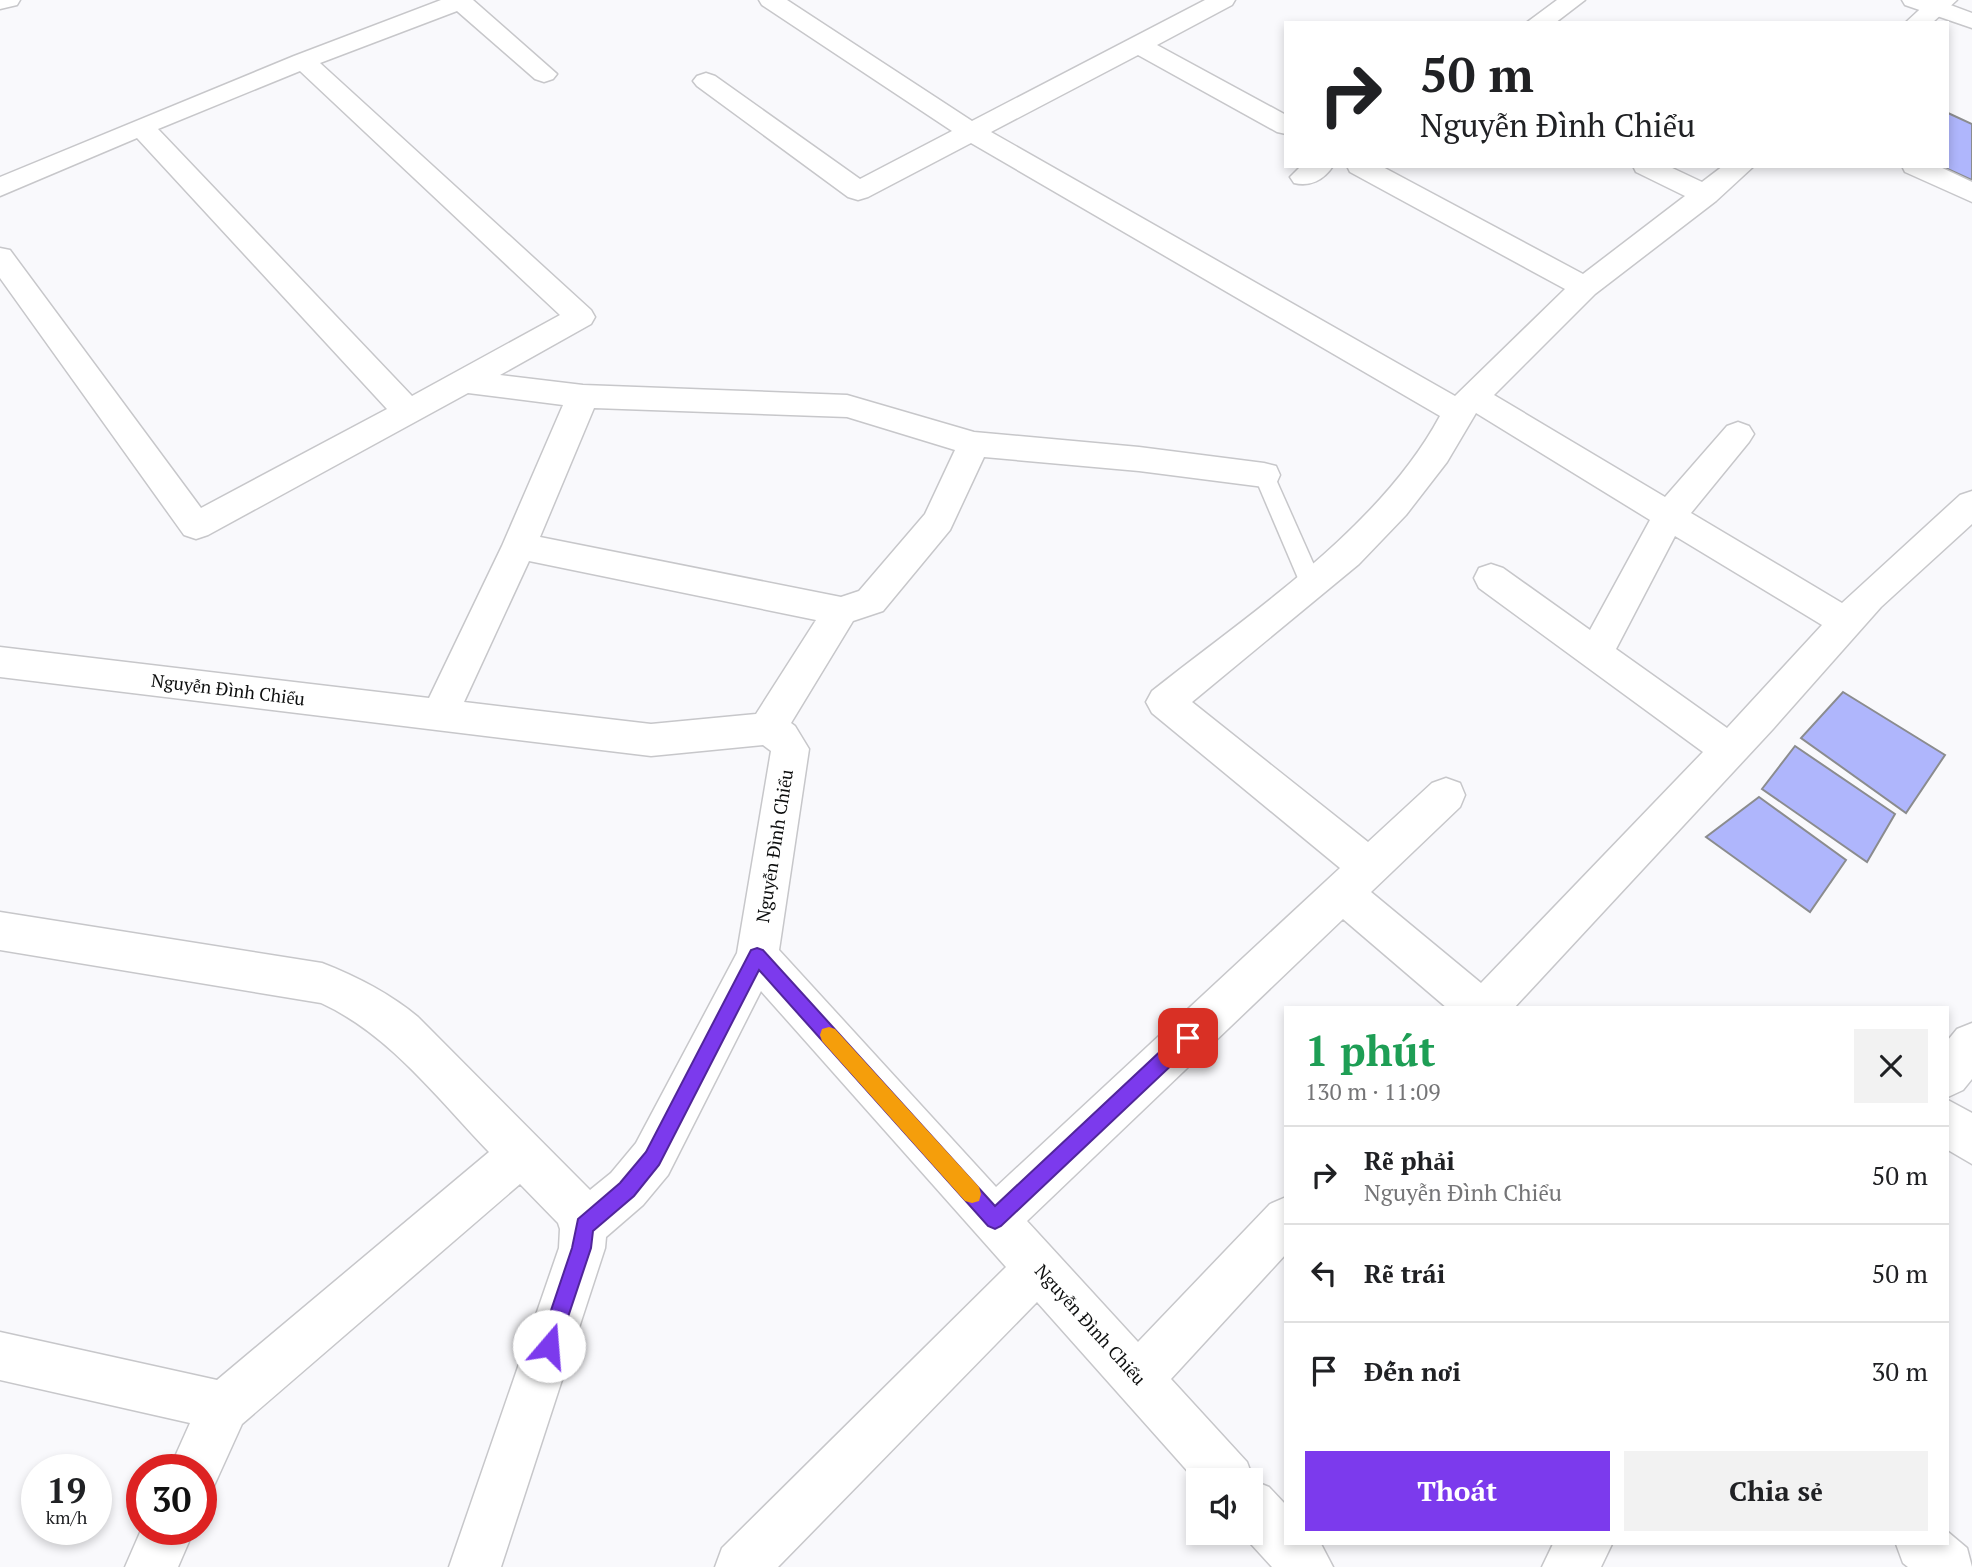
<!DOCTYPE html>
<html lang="vi">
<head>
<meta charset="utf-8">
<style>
  body { margin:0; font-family:"PT Serif",serif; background:#f2f2f2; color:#202124; height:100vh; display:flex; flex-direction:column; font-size:26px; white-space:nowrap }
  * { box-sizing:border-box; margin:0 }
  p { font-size:23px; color:#757577 }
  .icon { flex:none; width:38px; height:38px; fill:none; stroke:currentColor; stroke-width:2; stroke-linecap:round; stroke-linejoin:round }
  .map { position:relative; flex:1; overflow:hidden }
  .details { position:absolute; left:1284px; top:1006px; width:665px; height:539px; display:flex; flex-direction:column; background:#fff; border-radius:0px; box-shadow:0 4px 10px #0003 }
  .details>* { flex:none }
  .guide { position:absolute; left:1284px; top:21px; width:665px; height:147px; border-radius:0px; box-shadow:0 4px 10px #0003; background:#fff; color:#202124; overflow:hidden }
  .tools { position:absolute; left:1186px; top:1468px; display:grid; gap:14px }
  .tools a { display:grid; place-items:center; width:77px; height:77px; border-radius:0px; background:#fff; box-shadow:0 4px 10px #0003; font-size:35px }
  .speed { position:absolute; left:21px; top:1454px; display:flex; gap:14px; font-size:35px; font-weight:700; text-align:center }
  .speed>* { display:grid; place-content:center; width:91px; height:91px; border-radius:50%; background:#fff; box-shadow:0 4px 10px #0003; line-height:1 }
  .speed small { font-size:18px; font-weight:400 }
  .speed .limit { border:10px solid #d22; background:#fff; color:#111 }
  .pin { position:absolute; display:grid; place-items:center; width:60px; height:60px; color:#fff; margin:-30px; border-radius:14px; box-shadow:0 4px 10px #0006 }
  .me { position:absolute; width:77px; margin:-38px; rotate:18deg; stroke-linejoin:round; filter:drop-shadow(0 0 5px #0008) }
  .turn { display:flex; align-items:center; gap:24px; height:147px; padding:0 21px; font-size:32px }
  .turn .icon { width:91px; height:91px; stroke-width:2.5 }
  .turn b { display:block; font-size:49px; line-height:60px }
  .round { display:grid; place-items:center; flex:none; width:74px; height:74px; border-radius:0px; background:#f2f2f2 }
  .headline { display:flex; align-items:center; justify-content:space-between; height:119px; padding:0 21px }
  h1 { font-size:42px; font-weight:700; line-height:52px; color:#1e9e55 }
  .button { display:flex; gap:14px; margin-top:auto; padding:14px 21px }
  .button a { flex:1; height:80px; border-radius:0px; background:#7c3aed; color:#fff; font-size:28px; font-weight:700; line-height:80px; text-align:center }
  .button a+a { background:#f2f2f2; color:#202124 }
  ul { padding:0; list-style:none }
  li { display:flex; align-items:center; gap:21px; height:98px; padding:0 21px; border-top:2px solid #e0e0e0 }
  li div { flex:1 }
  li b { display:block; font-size:26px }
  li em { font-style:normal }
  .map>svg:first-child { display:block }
  .building { fill:#afb6fc; stroke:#8b8c8e; stroke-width:2 }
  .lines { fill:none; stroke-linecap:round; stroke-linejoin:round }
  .service-casing { stroke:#c7c7ca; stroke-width:3 }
  .minor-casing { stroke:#c7c7ca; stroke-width:3 }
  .tertiary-casing { stroke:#c7c7ca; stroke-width:3 }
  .secondary-casing { stroke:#c7c7ca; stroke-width:3 }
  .service { fill:#fff; fill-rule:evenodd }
  .minor { fill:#fff; fill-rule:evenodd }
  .tertiary { fill:#fff; fill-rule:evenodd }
  .secondary { fill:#fff; fill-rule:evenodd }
  .route { fill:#7c3aed; stroke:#51269a; stroke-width:2 }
  .slow { fill:#f59e0b }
  .labels { text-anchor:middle; stroke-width:5; stroke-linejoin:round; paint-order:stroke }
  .street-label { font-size:18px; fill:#0d0e0e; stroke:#fff }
</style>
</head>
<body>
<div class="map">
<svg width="1972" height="1567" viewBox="0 0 1972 1567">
  <rect width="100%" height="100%" fill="#f9f9fc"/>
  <path class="building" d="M 1948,113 L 1972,124 L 1972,180 L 1941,166 L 1948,166 Z
    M 1843,692 L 1945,755 L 1906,813 L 1801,738 Z
    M 1795,746 L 1895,814 L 1867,862 L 1762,789 Z
    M 1759,797 L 1846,860 L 1810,912 L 1706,837 Z"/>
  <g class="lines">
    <g class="service-casing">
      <path id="service" d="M 1264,467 L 1271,470 L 1274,475 L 1322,583 L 1319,589 L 1311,592 L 1303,589 L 1300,583 L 1254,475 L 1257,470 Z"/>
    </g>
    <g class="minor-casing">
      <path id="minor" d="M 441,0 L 473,0 L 557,74 L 553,79 L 544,82 L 535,79 L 457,11 L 320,63 L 591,310 L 595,317 L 591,324 L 500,375 L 583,385 L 847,395 L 974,432 L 1139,447 L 1264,463 L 1276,466 L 1280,475 L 1276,484 L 1264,487 L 1139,471 L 984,457 L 950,530 L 883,611 L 853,621 L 791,723 L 795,726 L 809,749 L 779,950 L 996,1187 L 1340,868 L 1152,713 L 1146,702 L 1152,691 C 1250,613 1380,528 1440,416 L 971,143 L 868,197 L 858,200 L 848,197 L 697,86 L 693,81 L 697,76 L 706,73 L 715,76 L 860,179 L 952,131 L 762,5 L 759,0 L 787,0 L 972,121 L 1205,0 L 1235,0 L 1232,5 L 1157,45 L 1286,115 L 1286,134 L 1277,132 L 1138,55 L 991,132 L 1455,396 L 1565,289 L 1350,172 L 1347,166 L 1381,166 L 1583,274 L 1685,196 L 1636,172 L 1633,166 L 1668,166 L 1702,182 L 1723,166 L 1754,166 L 1716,201 L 1595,294 L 1494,395 L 1665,497 L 1727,426 L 1738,422 L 1749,426 L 1754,434 L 1749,442 L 1691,513 L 1842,603 L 1960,495 L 1972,491 L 1972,524 L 1881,607 L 1773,729 L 1514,1008 L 1447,1008 L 1343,919 L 1027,1221 L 1138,1342 L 1270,1204 L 1286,1197 L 1286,1254 L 1171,1379 L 1247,1462 L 1254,1481 L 1269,1487 L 1286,1505 L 1286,1544 L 1321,1544 L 1333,1567 L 1272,1567 L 1241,1533 L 1251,1533 L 1251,1480 L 1199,1480 L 1199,1484 L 1037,1302 L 778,1567 L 715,1567 L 722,1548 L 1006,1267 L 761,991 L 668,1175 L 643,1205 L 606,1237 L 605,1248 L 501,1567 L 449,1567 L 559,1248 L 560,1229 L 558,1223 L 520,1184 L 242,1424 L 213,1488 L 201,1493 L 201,1470 L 169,1470 L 190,1423 L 0,1380 L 0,1332 L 217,1380 L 489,1152 C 437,1098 389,1034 321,1003 L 0,950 L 0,912 L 322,963 C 358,977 389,993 418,1017 L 590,1190 L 611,1173 L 636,1143 L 737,953 L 771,751 L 763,745 L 651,756 L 0,677 L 0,647 L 429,698 L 502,546 L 563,405 L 468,393 L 208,535 L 196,539 L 184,535 L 0,278 L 0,248 L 10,250 L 201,508 L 387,409 L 137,138 L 0,196 L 0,177 L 294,56 ZM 300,71 L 560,315 L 412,396 L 158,129 ZM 594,408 L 847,417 L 955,450 L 925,514 L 859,591 L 841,597 L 540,537 ZM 1476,413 L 1650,520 L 1590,630 L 1503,568 L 1491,564 L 1479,568 L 1474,578 L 1479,588 L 1703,752 L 1481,983 L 1371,892 L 1460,807 L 1465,795 L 1460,783 L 1446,778 L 1432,783 L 1368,842 L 1192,702 L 1359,564 L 1406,515 L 1447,462 ZM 1675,536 L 1822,625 L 1727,728 L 1616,649 ZM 529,561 L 816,620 L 756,714 L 651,724 L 464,702 Z
        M 1557,0 L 1585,0 L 1555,23 L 1526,23 Z
        M 1930,0 L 1957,0 L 1932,23 L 1905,23 Z
        M 1301,166 L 1333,166 C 1324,180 1310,187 1294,183 L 1290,177 Z
        M 1902,166 L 1938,166 L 1972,182 L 1972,202 L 1905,172 Z
        M 1972,1023 L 1972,1079 L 1963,1090 L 1948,1097 L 1948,1040 L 1957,1029 Z
        M 1948,1100 L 1972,1113 L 1972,1164 L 1948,1150 Z
        M 142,1528 L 194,1530 L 178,1567 L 125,1567 Z
        M 1948,1532 L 1967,1548 L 1972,1567 L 1908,1567 L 1903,1563 L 1896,1544 L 1948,1544 Z
        M 1553,1544 L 1612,1544 L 1601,1567 L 1542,1567 Z"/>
    </g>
    <g class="tertiary-casing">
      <path id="tertiary" d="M 0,0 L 20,0 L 17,5 L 0,9 Z"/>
    </g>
    <g class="secondary-casing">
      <path id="secondary" d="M 1902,0 L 1937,0 L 1972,13 L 1972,28 L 1905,5 Z"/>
    </g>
    <use href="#service" class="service"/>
    <use href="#minor" class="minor"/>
    <use href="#tertiary" class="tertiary"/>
    <use href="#secondary" class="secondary"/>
  </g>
  <path class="route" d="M 757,948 L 763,950 L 995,1206 L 1181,1032 L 1188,1030 L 1194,1032 L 1197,1038 L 1194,1044 L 1001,1226 L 995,1229 L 988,1226 L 759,970 L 659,1165 L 634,1196 L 593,1231 L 591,1248 L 556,1353 L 549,1356 L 542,1353 L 539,1346 L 572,1248 L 578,1219 L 620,1183 L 646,1152 L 751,950 Z"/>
  <path class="slow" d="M 829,1027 L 835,1029 L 979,1187 L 981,1194 L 979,1201 L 972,1203 L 965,1201 L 822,1041 L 820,1035 L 822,1029 Z"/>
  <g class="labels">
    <g class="street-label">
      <text transform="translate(228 690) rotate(7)" y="6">Nguyễn Đình Chiểu</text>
      <text transform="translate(775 846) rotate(-81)" y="6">Nguyễn Đình Chiểu</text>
      <text transform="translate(1090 1325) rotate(48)" y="6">Nguyễn Đình Chiểu</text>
    </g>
  </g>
</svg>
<div class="tools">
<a><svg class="icon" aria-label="sound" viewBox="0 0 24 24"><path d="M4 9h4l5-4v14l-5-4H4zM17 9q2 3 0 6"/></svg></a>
</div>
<div class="speed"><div>19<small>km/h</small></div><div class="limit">30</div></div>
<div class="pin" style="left:1188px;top:1038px;background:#d93025"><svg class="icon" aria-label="arrive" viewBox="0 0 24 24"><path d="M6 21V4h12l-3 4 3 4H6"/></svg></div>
<svg class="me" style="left:549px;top:1346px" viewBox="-20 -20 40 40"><circle r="19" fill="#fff"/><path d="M0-13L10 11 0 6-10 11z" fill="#7c3aed"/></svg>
<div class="guide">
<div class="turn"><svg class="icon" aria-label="right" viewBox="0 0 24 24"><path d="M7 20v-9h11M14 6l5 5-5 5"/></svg><div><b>50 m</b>Nguyễn Đình Chiểu</div></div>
</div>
<section class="details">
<div class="headline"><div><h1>1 phút</h1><p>130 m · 11:09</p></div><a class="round"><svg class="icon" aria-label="close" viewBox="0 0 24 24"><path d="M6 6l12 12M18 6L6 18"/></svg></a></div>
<ul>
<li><svg class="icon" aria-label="right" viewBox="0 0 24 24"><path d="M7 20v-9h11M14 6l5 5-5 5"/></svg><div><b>Rẽ phải</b><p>Nguyễn Đình Chiểu</p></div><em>50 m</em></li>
<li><svg class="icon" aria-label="left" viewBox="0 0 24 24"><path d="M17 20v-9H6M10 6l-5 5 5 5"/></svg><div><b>Rẽ trái</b></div><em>50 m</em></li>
<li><svg class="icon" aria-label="arrive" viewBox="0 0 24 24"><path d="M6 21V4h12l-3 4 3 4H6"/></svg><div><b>Đến nơi</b></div><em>30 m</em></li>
</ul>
<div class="button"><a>Thoát</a><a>Chia sẻ</a></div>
</section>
</div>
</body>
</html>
